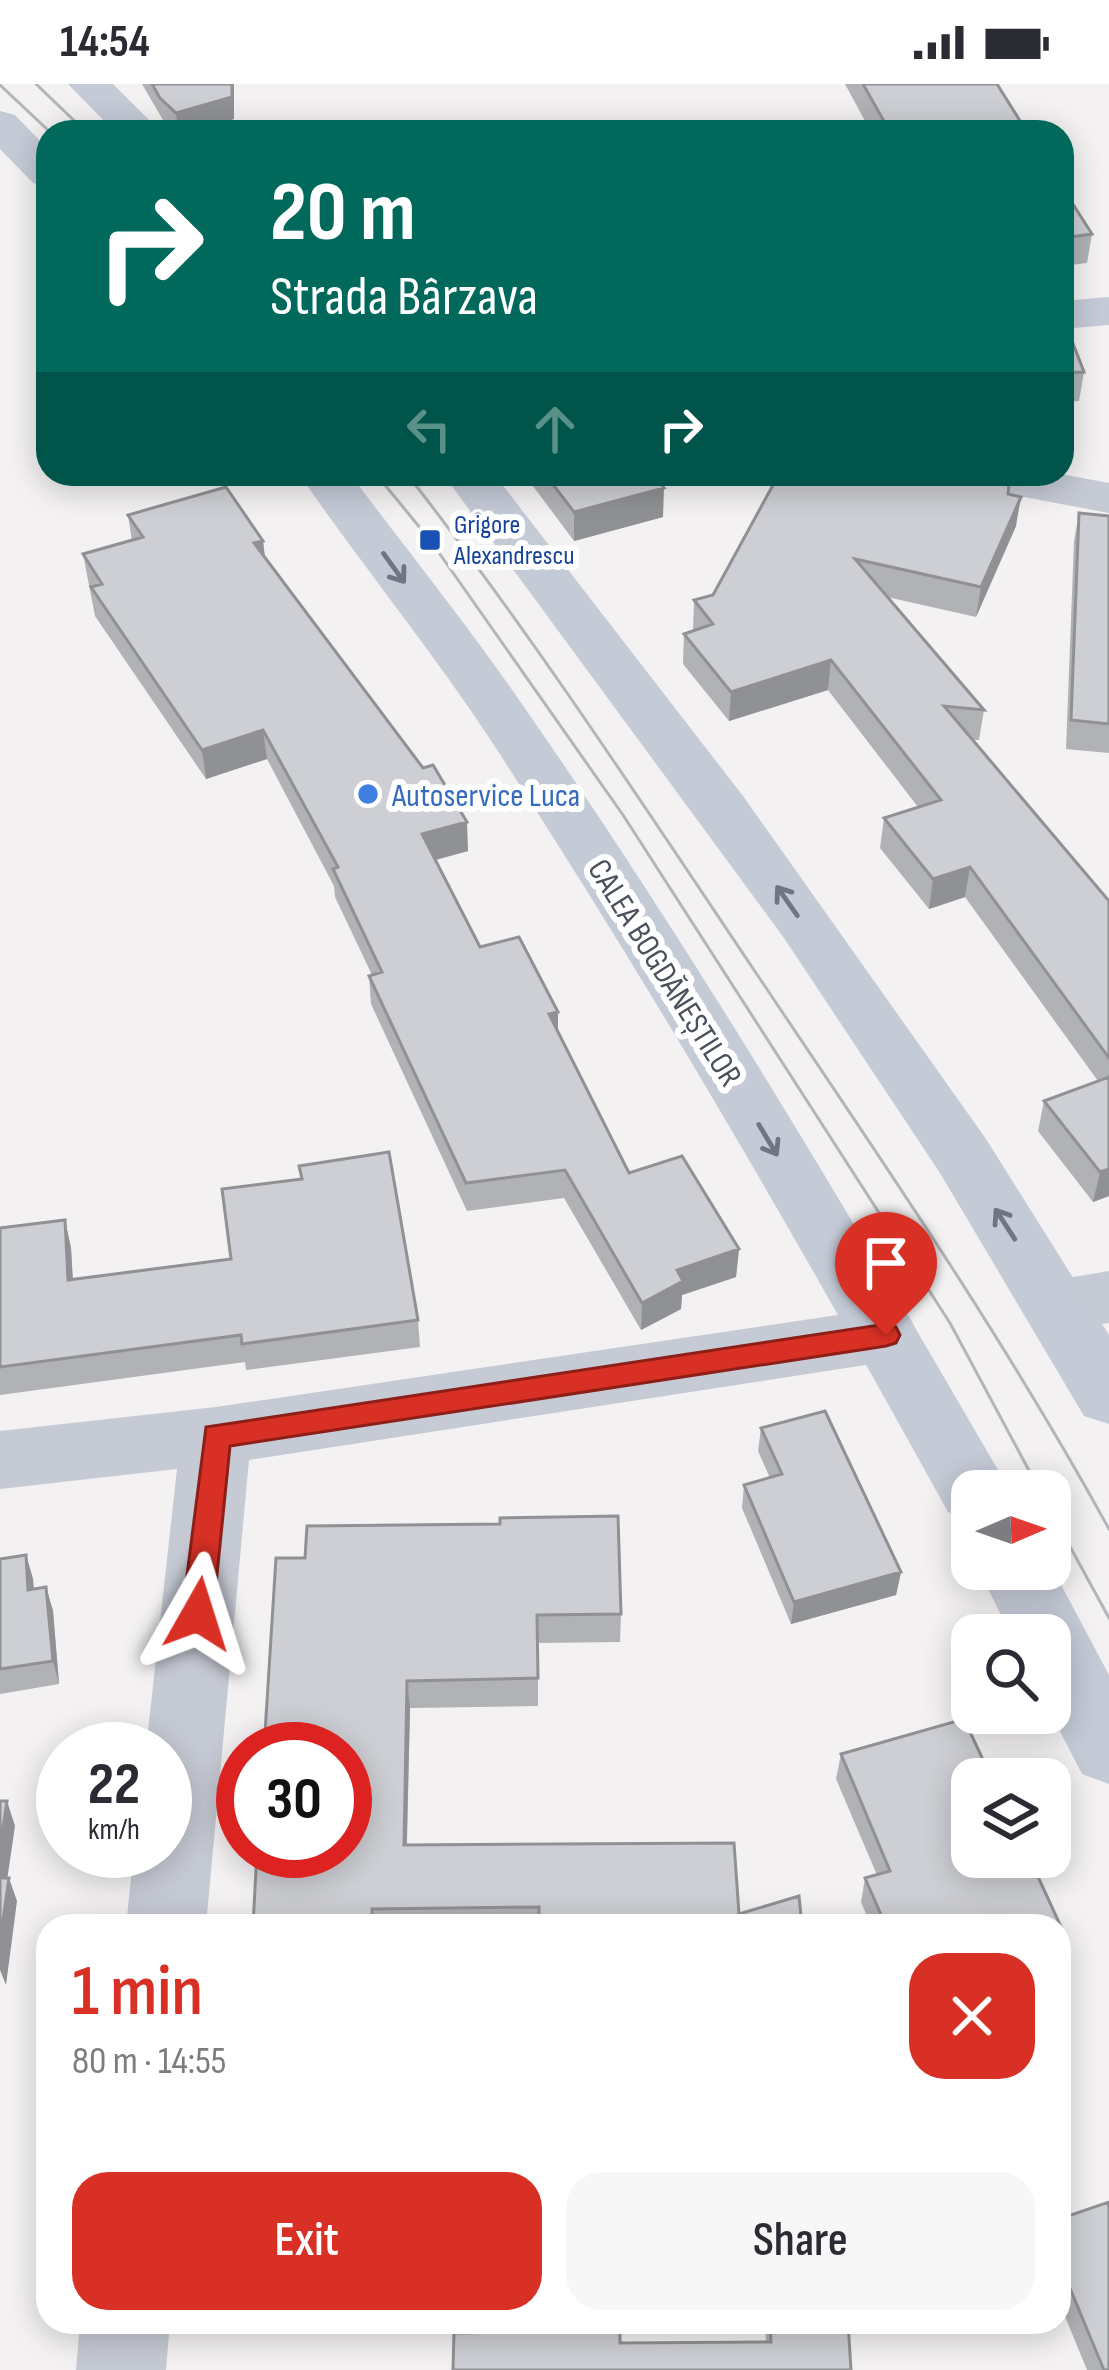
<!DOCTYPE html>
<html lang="en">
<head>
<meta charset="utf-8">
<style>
  body { margin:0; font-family:"Sofia Sans Condensed",sans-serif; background:#f7f7f7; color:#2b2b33; height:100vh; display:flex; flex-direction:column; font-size:45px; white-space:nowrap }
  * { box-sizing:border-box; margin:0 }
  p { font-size:39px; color:#7c7c81 }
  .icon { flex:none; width:66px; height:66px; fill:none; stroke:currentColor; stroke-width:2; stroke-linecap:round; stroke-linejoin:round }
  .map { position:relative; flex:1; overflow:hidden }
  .side { position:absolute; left:36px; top:1830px; width:1035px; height:420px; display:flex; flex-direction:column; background:#fff; border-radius:36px; box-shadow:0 6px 30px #0003 }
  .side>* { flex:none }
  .banner { position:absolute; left:36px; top:36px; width:1038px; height:366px; border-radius:36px; box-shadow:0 6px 30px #0003; background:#00695c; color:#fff; overflow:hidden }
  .needle { width:78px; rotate:88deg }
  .controls { position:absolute; left:951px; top:1386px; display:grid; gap:24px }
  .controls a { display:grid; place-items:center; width:120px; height:120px; border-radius:24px; background:#fff; box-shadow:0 6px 30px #0003; font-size:60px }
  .speed { position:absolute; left:36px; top:1638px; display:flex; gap:24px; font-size:60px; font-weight:700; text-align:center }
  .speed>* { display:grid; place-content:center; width:156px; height:156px; border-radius:50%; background:#fff; box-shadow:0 6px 30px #0003; line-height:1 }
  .speed small { font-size:30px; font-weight:400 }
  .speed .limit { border:18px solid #d22; background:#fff; color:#111 }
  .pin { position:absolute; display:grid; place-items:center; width:102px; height:102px; color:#fff; margin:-123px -51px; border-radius:50% 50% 50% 0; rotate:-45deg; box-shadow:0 0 12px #0007 }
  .pin .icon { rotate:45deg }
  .me { position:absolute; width:132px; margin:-66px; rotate:6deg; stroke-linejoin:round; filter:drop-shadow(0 0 9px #0008) }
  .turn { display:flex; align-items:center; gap:42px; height:252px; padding:0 36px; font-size:54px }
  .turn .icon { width:156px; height:156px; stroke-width:2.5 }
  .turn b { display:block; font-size:84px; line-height:102px }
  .lanes { display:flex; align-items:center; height:114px; padding:0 36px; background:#0003; justify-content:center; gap:60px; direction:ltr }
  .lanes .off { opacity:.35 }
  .round { display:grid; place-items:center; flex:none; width:126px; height:126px; border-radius:36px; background:#f7f7f7 }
  .overview { display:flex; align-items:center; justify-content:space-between; height:204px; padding:0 36px }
  h1 { font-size:72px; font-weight:600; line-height:90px; color:#d93025 }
  .action { display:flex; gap:24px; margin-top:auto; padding:24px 36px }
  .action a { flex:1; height:138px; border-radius:36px; background:#d93025; color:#fff; font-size:48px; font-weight:600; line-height:138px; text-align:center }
  .action a+a { background:#f7f7f7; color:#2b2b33 }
  .status { display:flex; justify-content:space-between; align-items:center; height:84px; padding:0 60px; background:#fff; direction:ltr }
  .status svg { height:33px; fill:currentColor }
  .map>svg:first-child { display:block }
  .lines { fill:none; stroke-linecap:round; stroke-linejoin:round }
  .street { fill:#c6cad4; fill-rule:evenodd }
  .secondary { fill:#c5cad7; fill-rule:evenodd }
  .tram { stroke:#b3b5ba; stroke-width:3 }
  .wall { fill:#b1b2b6 }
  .shaded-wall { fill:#909194 }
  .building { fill:#cecfd4; stroke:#909194; stroke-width:3 }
  .oneway { stroke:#6f7581 }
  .route { fill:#d93025; stroke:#8d1f18; stroke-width:3 }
  .transit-dot { fill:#1a4fb4; stroke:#fff; stroke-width:4.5 }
  .shop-dot { fill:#3f7fe0; stroke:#fff; stroke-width:4.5 }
  .labels { text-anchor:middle; stroke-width:12; stroke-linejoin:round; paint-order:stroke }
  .far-transit-label { font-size:27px; fill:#164399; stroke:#fff; text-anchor:start }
  .shop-label { font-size:33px; fill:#366cbe; stroke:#fff; text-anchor:start }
  .street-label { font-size:33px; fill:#4a505c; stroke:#fff }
</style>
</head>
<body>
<div class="status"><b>14:54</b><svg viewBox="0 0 49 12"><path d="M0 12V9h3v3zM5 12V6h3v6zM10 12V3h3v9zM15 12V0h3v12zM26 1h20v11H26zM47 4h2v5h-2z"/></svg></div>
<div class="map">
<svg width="1109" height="2286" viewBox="0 0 1109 2286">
  <rect width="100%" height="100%" fill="#f3f1f1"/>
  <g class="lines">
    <path class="street" d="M 953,390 L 1061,390 L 1109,399 L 1109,429 L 960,401 Z
      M 1109,1187 L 1109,1239 L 1056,1246 L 1032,1238 L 1022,1219 L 1032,1200 Z
      M 885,1224 L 909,1232 L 919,1251 L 909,1270 L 885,1278 L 249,1376 L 206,1842 L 126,1842 L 134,1767 L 165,1767 L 165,1665 L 146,1665 L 177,1385 L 0,1405 L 0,1347 L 216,1323 Z
      M 80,2238 L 170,2238 L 166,2286 L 76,2286 Z"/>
    <path class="secondary" d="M 68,0 L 113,0 L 161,48 L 115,48 Z
      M 0,27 L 15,31 L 48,65 L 48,103 L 33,99 L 0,65 Z
      M 1109,213 L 1109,241 L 1062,245 L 1062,217 Z
      M 299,390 L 350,390 C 408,467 469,543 524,623 C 695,869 848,1127 998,1386 L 1009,1407 L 972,1407 L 972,1436 L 948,1428 C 803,1165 654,906 490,655 C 430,564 361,480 299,390 Z
      M 443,390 L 494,390 L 743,712 L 986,1055 L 1109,1251 L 1109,1340 L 1084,1332 L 940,1089 L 784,854 Z
      M 1050,1480 L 1109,1591 L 1109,1700 L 1082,1690 L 1050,1628 L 1050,1551 L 1011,1551 L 978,1485 L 1050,1485 Z"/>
    <path class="tram" d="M 36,0 L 86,48
      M 0,1 L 50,48
      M 376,390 L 430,456 L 623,731 L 950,1239 L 1040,1407
      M 407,390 C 531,549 640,716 752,883 C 876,1068 1002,1250 1109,1445
      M 1050,1426 L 1109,1534"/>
  </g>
  <path class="wall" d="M 142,0 L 234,0 L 234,35 L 190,48 L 175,48 L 163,36 Z
    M 845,0 L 997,0 L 1027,48 L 871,48 Z
    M 1062,103 L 1092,150 L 1087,179 L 1062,182 Z
    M 1062,231 L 1084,288 L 1079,317 L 1062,318 Z
    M 524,390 L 652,390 L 663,433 L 574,457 Z
    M 1008,410 L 1016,442 L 976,533 L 887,513 L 984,626 L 979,656 L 972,656 L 1109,817 L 1109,1112 L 1093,1118 L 1038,1047 L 1044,1017 L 1098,997 L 965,813 L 929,825 L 880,764 L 884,734 L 918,723 L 828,606 L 729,637 L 683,580 L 684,550 L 693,547 L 694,516 Z
    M 1079,429 L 1109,432 L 1109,669 L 1066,665 L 1074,457 Z
    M 128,431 L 263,457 L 265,473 L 468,767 L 435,776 L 480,863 L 558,928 L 558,949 L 629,1089 L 739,1165 L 736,1193 L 682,1211 L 681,1225 L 641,1246 L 564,1114 L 467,1127 L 371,920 L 369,892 L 372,891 L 335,813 L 334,802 L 267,675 L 206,695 L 95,532 L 83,470 L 132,457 Z
    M 299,1082 L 418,1236 L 420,1263 L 246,1286 L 245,1278 L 0,1311 L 0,1144 L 65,1136 L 71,1164 L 73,1195 L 231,1175 L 301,1095 Z
    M 761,1344 L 901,1488 L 896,1511 L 791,1540 L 742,1424 L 744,1401 L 770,1394 L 758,1367 Z
    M 26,1471 L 33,1495 L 34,1505 L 46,1503 L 53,1527 L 59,1600 L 0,1610 L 0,1475 Z
    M 276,1474 L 621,1530 L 620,1558 L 538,1559 L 538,1622 L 410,1624 L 407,1761 L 802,1842 L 253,1842 Z
    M 964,1635 L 992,1695 L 972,1695 L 972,1773 L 1029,1773 L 1068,1858 L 1060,1881 L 1059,1842 L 871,1842 L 861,1818 L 865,1794 L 877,1791 L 836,1695 L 841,1670 Z
    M 1059,2135 L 1109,2286 L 1087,2286 L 1059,2218 Z
    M 765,2238 L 848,2238 L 851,2286 L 620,2259 L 766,2258 Z"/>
  <path class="shaded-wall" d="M 232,0 L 234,0 L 234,35 L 190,48 L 178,48 L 176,29 Z
    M 664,404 L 663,433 L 574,457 L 574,428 Z
    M 1021,413 L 1016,442 L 976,533 L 981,503 Z
    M 263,457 L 266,485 L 254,459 Z
    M 831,576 L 828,606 L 729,637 L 731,608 Z
    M 263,646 L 267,675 L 206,695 L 202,666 Z
    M 467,738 L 468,767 L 424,779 L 422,750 Z
    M 970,783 L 965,813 L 929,825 L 933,795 Z
    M 558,928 L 558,956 L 549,930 Z
    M 1109,1085 L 1109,1112 L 1093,1118 L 1100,1088 Z
    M 65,1136 L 71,1164 L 74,1223 L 68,1196 Z
    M 739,1165 L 736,1193 L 682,1211 L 681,1225 L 641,1246 L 642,1219 L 677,1186 Z
    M 26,1471 L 33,1495 L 35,1530 L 28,1506 Z
    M 901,1488 L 896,1511 L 791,1540 L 794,1518 Z
    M 46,1503 L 53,1527 L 59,1600 L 53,1577 Z
    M 407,1597 L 410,1624 L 406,1787 L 404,1761 Z
    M 7,1717 L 15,1742 L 4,1817 L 0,1806 L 0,1764 Z
    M 9,1794 L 17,1817 L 6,1901 L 0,1886 L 0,1857 Z
    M 1068,1858 L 1060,1881 L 1059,1881 L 1059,1861 Z"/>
  <path class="building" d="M 152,0 L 232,0 L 232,13 L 176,29 L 160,14 Z
    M 863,0 L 997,0 L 1027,48 L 890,48 Z
    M 1062,103 L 1092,150 L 1062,154 Z
    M 1062,231 L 1084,288 L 1062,289 Z
    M 545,390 L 652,390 L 664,404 L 574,428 Z
    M 779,390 L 1010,390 L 1008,410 L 1021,413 L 981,503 L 855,475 L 984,626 L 944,622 L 1109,817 L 1109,974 L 970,783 L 933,795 L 884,734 L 941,716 L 831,576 L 731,608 L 684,550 L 713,540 L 694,516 L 713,511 Z
    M 226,403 L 263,457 L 254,459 L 423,684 L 433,681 L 467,738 L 422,750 L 480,863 L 519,853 L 558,928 L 549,930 L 629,1089 L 682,1072 L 739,1165 L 677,1186 L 683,1197 L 642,1219 L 565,1086 L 466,1099 L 369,892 L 382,888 L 333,785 L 338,783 L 263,646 L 202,666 L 91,503 L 102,500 L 83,470 L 143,453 L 128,431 Z
    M 1079,429 L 1109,432 L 1109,640 L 1071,636 Z
    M 1109,993 L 1109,1085 L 1100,1088 L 1044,1017 Z
    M 389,1068 L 418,1236 L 242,1260 L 241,1251 L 0,1283 L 0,1144 L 65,1136 L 68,1196 L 231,1175 L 222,1105 L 302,1095 L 299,1082 Z
    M 825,1327 L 901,1488 L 794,1518 L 744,1401 L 782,1390 L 761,1344 Z
    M 618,1432 L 621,1530 L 537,1531 L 538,1594 L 407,1597 L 404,1761 L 734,1759 L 739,1830 L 799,1812 L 802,1842 L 539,1842 L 539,1823 L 372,1825 L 372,1842 L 253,1842 L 257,1767 L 345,1767 L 345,1665 L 264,1665 L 276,1474 L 305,1474 L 307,1442 L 500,1440 L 500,1434 Z
    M 26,1471 L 28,1506 L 46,1503 L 53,1577 L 0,1585 L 0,1475 Z
    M 964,1635 L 992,1695 L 972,1695 L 972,1773 L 1029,1773 L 1068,1858 L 1059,1861 L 1059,1842 L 886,1842 L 865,1794 L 890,1787 L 841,1670 Z
    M 0,1717 L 7,1717 L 0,1764 Z
    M 0,1794 L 9,1794 L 0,1857 Z
    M 1109,2118 L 1109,2286 L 1104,2286 L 1059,2178 L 1059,2135 Z
    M 770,2238 L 848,2238 L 851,2286 L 453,2286 L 454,2249 L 620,2246 L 620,2259 L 771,2258 Z"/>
  <defs><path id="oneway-shaft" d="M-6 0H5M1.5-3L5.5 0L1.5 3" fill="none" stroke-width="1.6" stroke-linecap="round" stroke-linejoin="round" transform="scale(3)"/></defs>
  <g class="oneway">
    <use href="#oneway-shaft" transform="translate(394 484) rotate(54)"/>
    <use href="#oneway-shaft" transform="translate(787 817) rotate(-125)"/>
    <use href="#oneway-shaft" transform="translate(768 1056) rotate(59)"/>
    <use href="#oneway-shaft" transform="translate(1005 1140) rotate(-123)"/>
  </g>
  <path class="route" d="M 886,1240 L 896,1243 L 900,1251 L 896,1259 L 886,1262 L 230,1362 L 213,1530 L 209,1539 L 198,1543 L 187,1539 L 182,1530 L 206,1343 Z"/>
  <rect class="transit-dot" x="418" y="444" width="24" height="24" rx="6"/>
  <circle class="shop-dot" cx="368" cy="710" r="12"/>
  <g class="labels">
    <g class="far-transit-label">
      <text x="454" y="449">Grigore<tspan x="454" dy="31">Alexandrescu</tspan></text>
    </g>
    <g class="shop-label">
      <text x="392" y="722">Autoservice Luca</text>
    </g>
    <g class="street-label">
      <text transform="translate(666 888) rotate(58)" y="12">CALEA BOGDĂNEȘTILOR</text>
    </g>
  </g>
</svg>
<div class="controls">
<a><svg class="needle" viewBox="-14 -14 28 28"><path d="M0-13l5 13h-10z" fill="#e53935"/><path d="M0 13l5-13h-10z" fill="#7c7c81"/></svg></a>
<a><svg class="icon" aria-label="search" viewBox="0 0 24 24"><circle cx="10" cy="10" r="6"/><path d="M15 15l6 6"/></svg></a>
<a><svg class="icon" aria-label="layers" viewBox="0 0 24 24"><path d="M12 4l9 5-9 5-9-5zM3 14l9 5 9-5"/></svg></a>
</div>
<div class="speed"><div>22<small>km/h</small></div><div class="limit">30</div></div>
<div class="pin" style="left:886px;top:1251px;background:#d93025"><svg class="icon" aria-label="arrive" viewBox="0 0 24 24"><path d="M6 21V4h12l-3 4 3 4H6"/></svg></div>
<svg class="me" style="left:198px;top:1530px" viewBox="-20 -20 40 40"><path d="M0-17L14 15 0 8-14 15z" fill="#d93025" stroke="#fff" stroke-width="4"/></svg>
<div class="banner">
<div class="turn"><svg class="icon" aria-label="right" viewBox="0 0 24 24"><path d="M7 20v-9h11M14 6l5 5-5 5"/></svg><div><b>20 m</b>Strada Bârzava</div></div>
<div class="lanes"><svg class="icon off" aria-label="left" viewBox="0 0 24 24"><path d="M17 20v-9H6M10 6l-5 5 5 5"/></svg><svg class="icon off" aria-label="ahead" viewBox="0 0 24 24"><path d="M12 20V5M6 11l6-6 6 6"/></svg><svg class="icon" aria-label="right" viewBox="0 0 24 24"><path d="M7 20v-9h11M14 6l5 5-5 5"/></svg></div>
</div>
<section class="side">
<div class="overview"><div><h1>1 min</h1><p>80 m · 14:55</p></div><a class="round" style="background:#d93025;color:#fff"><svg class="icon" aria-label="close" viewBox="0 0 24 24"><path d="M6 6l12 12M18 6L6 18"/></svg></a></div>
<div class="action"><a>Exit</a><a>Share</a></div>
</section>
</div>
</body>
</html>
